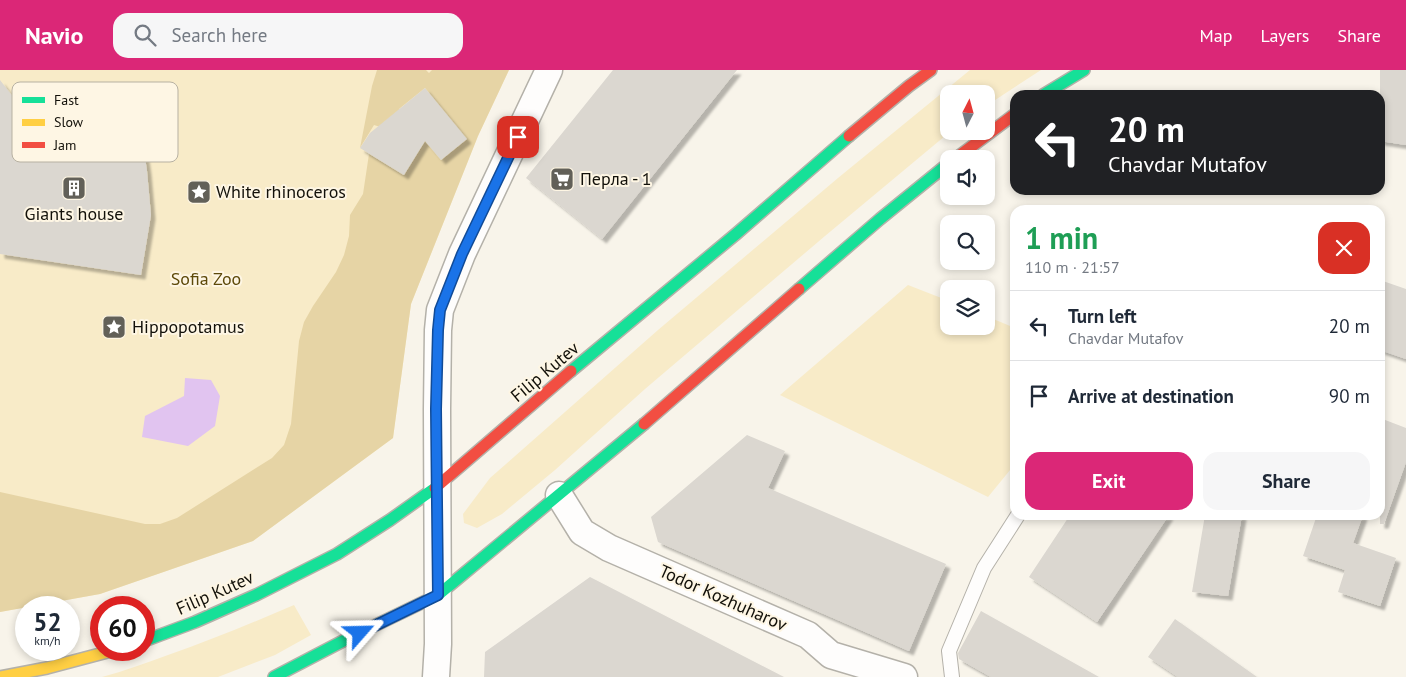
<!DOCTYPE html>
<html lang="en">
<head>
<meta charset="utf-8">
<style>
  body { margin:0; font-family:"PT Sans",sans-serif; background:#f6f6f7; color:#1f2937; height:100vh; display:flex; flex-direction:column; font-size:19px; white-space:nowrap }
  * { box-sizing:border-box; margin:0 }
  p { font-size:16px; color:#747a83 }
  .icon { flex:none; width:28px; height:28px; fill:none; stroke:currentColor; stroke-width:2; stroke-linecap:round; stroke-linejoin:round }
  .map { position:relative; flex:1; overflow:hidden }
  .side { position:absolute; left:1010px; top:135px; width:375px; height:315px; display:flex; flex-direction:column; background:#fff; border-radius:15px; box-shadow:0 2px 8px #0003 }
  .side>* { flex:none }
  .hud { position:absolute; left:1010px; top:20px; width:375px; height:105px; border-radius:15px; box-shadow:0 2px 8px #0003; background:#202124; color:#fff; overflow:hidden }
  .needle { width:32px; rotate:6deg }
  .controls { position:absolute; left:940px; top:15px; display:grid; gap:10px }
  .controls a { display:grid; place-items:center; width:55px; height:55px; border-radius:10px; background:#fff; box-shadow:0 2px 8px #0003; font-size:25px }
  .speed { position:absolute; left:15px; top:526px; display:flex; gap:10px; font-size:25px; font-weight:700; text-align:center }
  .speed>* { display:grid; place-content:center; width:65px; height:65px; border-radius:50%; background:#fff; box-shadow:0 2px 8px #0003; line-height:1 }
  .speed small { font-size:12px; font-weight:400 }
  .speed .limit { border:8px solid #d22; background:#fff; color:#111 }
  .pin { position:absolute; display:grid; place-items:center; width:42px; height:42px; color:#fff; margin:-21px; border-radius:10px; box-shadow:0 2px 8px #0006 }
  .me { position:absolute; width:55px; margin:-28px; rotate:65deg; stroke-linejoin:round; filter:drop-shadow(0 0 4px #0008) }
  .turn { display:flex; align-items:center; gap:18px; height:105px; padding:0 15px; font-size:22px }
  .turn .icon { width:65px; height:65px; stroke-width:2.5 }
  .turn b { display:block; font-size:35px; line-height:42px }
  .round { display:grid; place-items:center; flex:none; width:52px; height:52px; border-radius:15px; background:#f6f6f7 }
  .headline { display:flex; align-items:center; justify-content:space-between; height:85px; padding:0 15px }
  h1 { font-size:30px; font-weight:600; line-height:38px; color:#1e9e55 }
  .button { display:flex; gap:10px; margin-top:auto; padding:10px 15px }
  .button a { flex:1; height:58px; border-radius:15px; background:#db2777; color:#fff; font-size:20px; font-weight:600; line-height:58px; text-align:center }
  .button a+a { background:#f6f6f7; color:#1f2937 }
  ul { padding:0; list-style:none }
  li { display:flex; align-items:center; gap:15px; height:70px; padding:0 15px; border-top:1px solid #e0e1e3 }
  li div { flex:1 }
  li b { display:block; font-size:19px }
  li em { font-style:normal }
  header { display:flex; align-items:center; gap:30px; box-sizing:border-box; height:70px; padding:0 25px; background:#db2777; color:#fff }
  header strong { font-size:24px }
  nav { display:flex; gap:28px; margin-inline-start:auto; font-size:18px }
  .search { width:350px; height:45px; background:#f6f6f7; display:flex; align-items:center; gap:12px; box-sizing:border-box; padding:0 18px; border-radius:15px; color:#747a83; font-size:19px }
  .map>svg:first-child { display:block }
  .green { fill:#f8ebc8 }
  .forest { fill:#e6d4a5; fill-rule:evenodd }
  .water { fill:#e1c4f0 }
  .building { fill:#dbd7d0; filter:url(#shadow) }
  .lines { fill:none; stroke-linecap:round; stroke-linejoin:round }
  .lane-casing { stroke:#b4b1a9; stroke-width:16 }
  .street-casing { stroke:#b4b1a9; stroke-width:29 }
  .fast-casing { stroke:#b4b1a9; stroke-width:14 }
  .slow-casing { stroke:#b4b1a9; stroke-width:14 }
  .jam-casing { stroke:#b4b1a9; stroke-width:14 }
  .lane { stroke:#fefdfc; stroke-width:14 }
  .street { stroke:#fefdfc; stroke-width:26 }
  .fast { stroke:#16e098; stroke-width:11 }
  .slow { stroke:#ffcf43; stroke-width:11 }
  .jam { stroke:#f24e42; stroke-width:11 }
  .route-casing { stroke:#114b97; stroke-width:12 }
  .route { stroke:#1a73e8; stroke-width:9 }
  .labels { text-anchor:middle; stroke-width:4; stroke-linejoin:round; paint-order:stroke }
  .poi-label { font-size:18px; fill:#121009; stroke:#fef6e4; text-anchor:start }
  .park-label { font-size:18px; fill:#5d4909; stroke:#fef6e4 }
  .street-label { font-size:18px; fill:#121009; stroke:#fef6e4 }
  .key { fill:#fef6e4; stroke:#b7b1a2; stroke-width:1 }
  .key-label { font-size:14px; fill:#121009 }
</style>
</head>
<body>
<header>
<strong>Navio</strong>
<div class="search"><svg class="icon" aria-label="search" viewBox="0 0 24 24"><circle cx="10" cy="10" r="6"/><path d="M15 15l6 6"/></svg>Search here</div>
<nav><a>Map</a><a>Layers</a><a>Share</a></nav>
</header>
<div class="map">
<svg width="1406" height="607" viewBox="0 0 1406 607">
  <defs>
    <filter id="shadow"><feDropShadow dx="4.5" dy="4.5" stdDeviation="1" flood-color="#0004"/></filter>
  </defs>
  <rect width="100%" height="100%" fill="#f8f4ea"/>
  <path class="green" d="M 0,0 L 509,0 L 478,66 L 411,234 L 393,368 L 253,471 L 100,524 L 0,542 Z
    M 970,0 L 1041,0 L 986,36 L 986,24 L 949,24 L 949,61 L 951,61 L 825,166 L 645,319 L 555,400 L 502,444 L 477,458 L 464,453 L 463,444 L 490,408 L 658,260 L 838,108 Z
    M 908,215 L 949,231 L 949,256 L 986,256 L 986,246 L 1015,258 L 1015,394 L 988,427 L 780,325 Z
    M 294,535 L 311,565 L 275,585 L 218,607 L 102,607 C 124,601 146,593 168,585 C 211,570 252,553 294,535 Z"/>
  <path class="forest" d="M 377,0 L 426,0 L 429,3 L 432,0 L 509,0 L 478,66 L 411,234 L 393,368 L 253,471 L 100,524 L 0,542 L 0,422 L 145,454 L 160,454 L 177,448 L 272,388 L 284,375 L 291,354 L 299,271 L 304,252 L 313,236 L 336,202 L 344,185 L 349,166 L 350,145 L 363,124 L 369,84 L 403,105 L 425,71 L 374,55 L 360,78 L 372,16 ZM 425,18 L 466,69 L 441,90 L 399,39 Z"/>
  <path class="water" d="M 185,308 L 211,310 L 220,326 L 215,356 L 188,376 L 142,367 L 145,346 L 184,326 Z"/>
  <path class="building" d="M 613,0 L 737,0 L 602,169 L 526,108 Z
    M 1380,0 L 1406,0 L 1406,75 L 1380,71 Z
    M 0,10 L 42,64 L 144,80 L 147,101 L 151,145 L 141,205 L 0,184 Z
    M 425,18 L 467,69 L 441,90 L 425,71 L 404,105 L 360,78 L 370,63 Z
    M 1380,210 L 1406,219 L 1406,289 L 1380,280 Z
    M 1380,348 L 1406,358 L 1406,392 L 1384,454 L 1380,454 Z
    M 747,365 L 785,381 L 768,418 L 946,494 L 909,581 L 658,472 L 651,447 Z
    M 1070,445 L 1169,445 L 1097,552 L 1029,507 Z
    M 1205,445 L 1242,445 L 1228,526 L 1192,522 Z
    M 1317,445 L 1363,445 L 1353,473 L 1396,488 L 1380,536 L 1338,522 L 1345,500 L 1303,486 Z
    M 590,507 L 784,607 L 484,607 L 485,582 Z
    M 981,541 L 1099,607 L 991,607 L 959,589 L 958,583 Z
    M 1175,549 L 1257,607 L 1178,607 L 1148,587 Z"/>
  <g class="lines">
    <g class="lane-casing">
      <path id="lane" d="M 952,607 L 949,581 L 984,498 L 1018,445"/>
    </g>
    <g class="street-casing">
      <path id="street" d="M 559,425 L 582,462 L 609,478 L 808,565 L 831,585 L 904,607
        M 436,607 L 438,574 L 437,339 L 438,260 L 440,240 L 462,184 L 549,0"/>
    </g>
    <g class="fast-casing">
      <path id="fast" d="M 1043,25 L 1084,0
        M 799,219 L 880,149 L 949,93
        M 571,301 L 736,164 L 849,66
        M 144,571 L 195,552 L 256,525 L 337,484 L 390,450 L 435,418
        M 274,607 L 345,570 L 438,525 L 644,354"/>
    </g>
    <g class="slow-casing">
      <path id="slow" d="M 0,607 L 47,598 L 115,580"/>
    </g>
    <g class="jam-casing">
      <path id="jam" d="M 849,66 L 909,16 L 931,0
        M 955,89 L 1015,44
        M 644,354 L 799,219
        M 435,418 L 571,301"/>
    </g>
    <use href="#lane" class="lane"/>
    <use href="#street" class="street"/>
    <use href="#fast" class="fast"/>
    <use href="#slow" class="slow"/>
    <use href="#jam" class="jam"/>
  </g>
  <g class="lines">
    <g class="route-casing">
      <path id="route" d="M 360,563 L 438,525 L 436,339 L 438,260 L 440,240 L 462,184 L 518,67"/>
    </g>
    <use href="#route" class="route"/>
  </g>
  <defs>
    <g id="supermarket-square" transform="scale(1.25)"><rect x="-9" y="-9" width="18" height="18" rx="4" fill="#626058" stroke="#fef6e4"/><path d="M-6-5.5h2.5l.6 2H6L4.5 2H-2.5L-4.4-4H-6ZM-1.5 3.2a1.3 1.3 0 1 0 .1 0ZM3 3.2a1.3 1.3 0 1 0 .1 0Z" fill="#fff"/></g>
    <g id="building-square" transform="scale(1.25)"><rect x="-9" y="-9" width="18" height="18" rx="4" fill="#626058" stroke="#fef6e4"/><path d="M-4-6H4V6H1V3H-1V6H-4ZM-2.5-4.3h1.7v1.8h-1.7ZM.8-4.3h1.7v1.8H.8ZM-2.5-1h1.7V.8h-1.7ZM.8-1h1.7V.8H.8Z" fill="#fff"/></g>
    <g id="sight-square" transform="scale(1.25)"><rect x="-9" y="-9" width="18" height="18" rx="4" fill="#626058" stroke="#fef6e4"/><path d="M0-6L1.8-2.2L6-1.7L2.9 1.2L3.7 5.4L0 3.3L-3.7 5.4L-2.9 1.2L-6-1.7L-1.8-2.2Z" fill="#fff"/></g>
  </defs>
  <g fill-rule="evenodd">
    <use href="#supermarket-square" x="562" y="109"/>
    <use href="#building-square" x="74" y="118"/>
    <use href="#sight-square" x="199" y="122"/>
    <use href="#sight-square" x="114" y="257"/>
  </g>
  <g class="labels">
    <g class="poi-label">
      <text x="580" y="115">Перла - 1</text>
      <text x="216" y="128">White rhinoceros</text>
      <text x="74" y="150" text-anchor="middle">Giants house</text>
      <text x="132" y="263">Hippopotamus</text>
    </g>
    <g class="park-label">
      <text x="206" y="215">Sofia Zoo</text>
    </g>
    <g class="street-label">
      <text transform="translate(545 302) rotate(-40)" y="6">Filip Kutev</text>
      <text transform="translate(215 523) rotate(-24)" y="6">Filip Kutev</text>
      <text transform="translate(723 528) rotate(24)" y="6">Todor Kozhuharov</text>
    </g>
  </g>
  <rect x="12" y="12" width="166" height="80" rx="8" class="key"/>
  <rect x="22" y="27" width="23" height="6" fill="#16e098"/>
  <rect x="22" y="49" width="23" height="7" fill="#ffcf43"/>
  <rect x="22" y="72" width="23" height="6" fill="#f24e42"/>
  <g class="key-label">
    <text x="54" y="35">Fast</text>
    <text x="54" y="57">Slow</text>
    <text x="54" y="80">Jam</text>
  </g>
</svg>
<div class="controls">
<a><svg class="needle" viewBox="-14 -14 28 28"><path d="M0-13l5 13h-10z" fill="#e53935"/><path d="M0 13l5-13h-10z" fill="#747a83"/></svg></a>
<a><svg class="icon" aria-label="sound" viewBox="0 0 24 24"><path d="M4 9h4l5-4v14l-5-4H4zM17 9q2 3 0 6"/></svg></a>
<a><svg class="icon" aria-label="search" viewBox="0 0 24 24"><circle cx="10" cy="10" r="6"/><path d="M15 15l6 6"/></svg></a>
<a><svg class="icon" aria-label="layers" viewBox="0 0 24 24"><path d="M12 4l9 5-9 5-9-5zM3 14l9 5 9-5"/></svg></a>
</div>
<div class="speed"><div>52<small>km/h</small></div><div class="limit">60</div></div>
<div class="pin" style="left:518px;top:67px;background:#d93025"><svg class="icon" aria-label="arrive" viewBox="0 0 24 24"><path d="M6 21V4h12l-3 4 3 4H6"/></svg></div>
<svg class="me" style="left:360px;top:563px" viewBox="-20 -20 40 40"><path d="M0-17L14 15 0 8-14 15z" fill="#1a73e8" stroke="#fff" stroke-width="4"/></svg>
<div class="hud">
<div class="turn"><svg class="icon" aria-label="left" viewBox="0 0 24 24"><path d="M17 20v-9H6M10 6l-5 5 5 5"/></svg><div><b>20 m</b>Chavdar Mutafov</div></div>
</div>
<section class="side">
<div class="headline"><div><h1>1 min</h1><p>110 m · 21:57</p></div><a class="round" style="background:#d93025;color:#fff"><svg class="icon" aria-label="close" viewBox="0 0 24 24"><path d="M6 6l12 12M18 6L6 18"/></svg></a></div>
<ul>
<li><svg class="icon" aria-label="left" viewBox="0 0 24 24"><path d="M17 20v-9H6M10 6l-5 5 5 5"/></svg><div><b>Turn left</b><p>Chavdar Mutafov</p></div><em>20 m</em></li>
<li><svg class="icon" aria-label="arrive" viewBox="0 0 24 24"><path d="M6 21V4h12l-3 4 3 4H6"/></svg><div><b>Arrive at destination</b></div><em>90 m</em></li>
</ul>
<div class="button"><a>Exit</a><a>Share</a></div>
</section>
</div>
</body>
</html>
